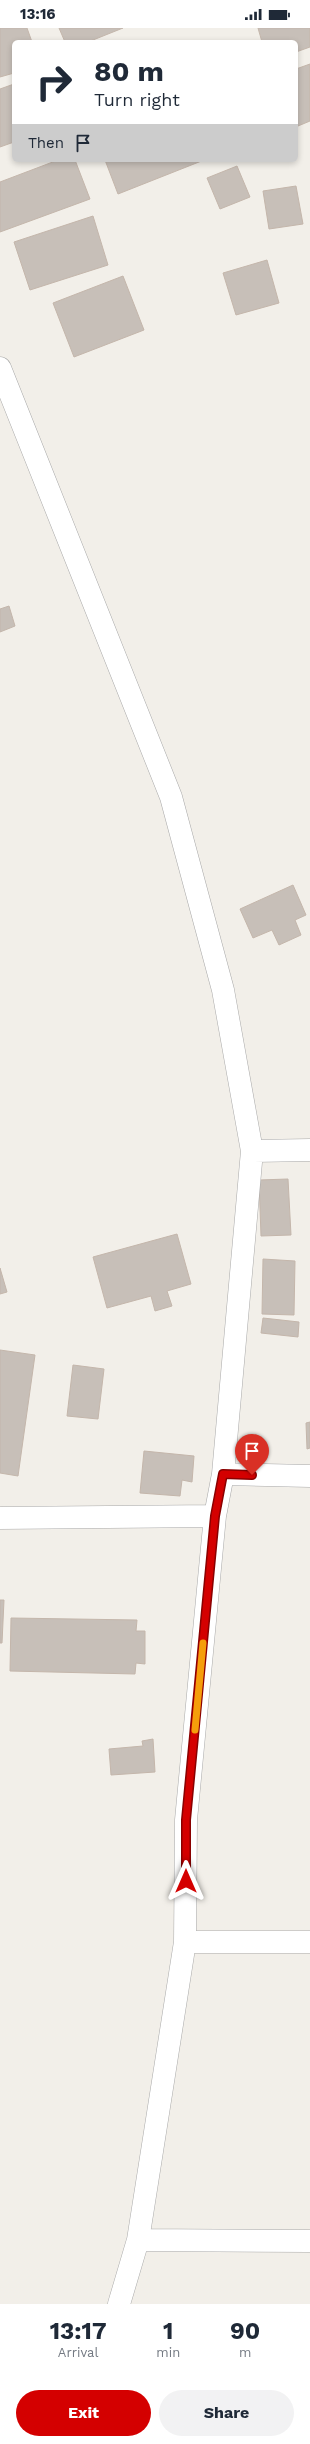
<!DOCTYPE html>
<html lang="en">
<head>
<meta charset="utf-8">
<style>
  body { margin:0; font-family:"Work Sans",sans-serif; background:#f2f2f3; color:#1f2937; height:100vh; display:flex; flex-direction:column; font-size:15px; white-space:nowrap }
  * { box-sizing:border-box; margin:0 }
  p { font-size:13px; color:#747a83 }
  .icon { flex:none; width:22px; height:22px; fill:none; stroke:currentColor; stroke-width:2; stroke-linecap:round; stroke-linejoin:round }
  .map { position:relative; height:2276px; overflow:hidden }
  .side { display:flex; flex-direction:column; background:#fff; flex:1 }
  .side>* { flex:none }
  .banner { position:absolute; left:12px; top:12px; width:286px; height:122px; border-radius:6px; box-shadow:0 2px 6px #0003; background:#fff; color:#1f2937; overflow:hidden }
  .pin { position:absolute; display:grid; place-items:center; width:34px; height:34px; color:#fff; margin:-41px -17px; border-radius:50% 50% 50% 0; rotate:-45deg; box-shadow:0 0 4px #0007 }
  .pin .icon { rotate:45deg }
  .me { position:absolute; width:44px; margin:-22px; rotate:0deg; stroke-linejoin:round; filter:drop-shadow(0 0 3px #0008) }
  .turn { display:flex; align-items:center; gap:14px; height:84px; padding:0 16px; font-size:18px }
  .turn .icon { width:52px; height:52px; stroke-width:2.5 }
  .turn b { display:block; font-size:28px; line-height:34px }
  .then { display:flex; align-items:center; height:38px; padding:0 16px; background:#0003; gap:8px; font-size:15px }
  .eta { display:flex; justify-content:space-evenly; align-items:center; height:68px; text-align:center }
  .eta b { font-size:24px; font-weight:700; line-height:28px }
  .cta { display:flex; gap:8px; margin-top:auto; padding:8px 16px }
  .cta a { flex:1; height:46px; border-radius:24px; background:#d40000; color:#fff; font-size:16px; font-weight:700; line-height:46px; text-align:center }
  .cta a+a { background:#f2f2f3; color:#1f2937 }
  .status { display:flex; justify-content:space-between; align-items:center; height:28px; padding:0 20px; background:#fff; direction:ltr }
  .status svg { height:11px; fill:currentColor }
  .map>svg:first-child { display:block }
  .building { fill:#c7bfb8; stroke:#c4b6ab }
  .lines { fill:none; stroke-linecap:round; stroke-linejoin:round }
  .street-casing { stroke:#a9a9a9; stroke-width:23 }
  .street { stroke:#fff; stroke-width:22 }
  .route-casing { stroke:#8a0000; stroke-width:10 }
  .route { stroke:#d40000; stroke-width:7 }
  .slow { stroke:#f59e0b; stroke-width:7 }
</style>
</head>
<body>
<div class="status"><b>13:16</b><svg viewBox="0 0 49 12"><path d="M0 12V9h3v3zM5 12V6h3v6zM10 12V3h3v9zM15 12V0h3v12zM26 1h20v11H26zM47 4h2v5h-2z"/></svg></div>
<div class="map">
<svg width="310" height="2276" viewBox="0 0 310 2276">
  <rect width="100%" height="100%" fill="#f2efe9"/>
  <path class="building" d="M 0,0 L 27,0 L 32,14 L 14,14 L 14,45 L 0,49 Z
    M 59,0 L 123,0 L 88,14 L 65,14 Z
    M 258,0 L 310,0 L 310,19 L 296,24 L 296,14 L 262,14 Z
    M 310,36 L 310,93 L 298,98 L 296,91 L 296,41 Z
    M 14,56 L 14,114 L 0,119 L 0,61 Z
    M 58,132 L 75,132 L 90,171 L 0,204 L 0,154 Z
    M 105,132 L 204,132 L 118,166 Z
    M 237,138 L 250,169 L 220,181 L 207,150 Z
    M 296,158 L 303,196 L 269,201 L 263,163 Z
    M 93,188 L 108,237 L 30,262 L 14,214 Z
    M 267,232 L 279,275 L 236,287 L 223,245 Z
    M 123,248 L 144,302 L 74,329 L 53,275 Z
    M 9,578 L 15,598 L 0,604 L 0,581 Z
    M 293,857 L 306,887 L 295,892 L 301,907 L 279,917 L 272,902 L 253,910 L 240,881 Z
    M 288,1151 L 291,1207 L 261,1208 L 259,1152 Z
    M 177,1206 L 191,1256 L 167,1263 L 172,1278 L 155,1283 L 151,1268 L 107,1280 L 93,1229 Z
    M 263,1231 L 295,1233 L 294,1287 L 262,1286 Z
    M 0,1240 L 7,1264 L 0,1266 Z
    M 263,1290 L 299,1294 L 298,1309 L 261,1305 Z
    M 0,1322 L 35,1327 L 18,1448 L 0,1445 Z
    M 73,1337 L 104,1341 L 98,1391 L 67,1388 Z
    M 310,1394 L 310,1420 L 307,1421 L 306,1395 Z
    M 144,1423 L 194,1428 L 192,1454 L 182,1452 L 180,1468 L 140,1465 Z
    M 0,1572 L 4,1572 L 2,1615 L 0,1615 Z
    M 11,1590 L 137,1592 L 136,1603 L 145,1603 L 145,1636 L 136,1635 L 135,1646 L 10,1643 Z
    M 153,1711 L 155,1744 L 111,1747 L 109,1721 L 143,1718 L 142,1713 Z"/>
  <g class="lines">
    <g class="street-casing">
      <path id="street" d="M 0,340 L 171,769 L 223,962 L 252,1123 L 223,1446 L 215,1488 L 186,1792 L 185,1914 L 138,2212 L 119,2276
        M 252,1123 L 310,1122
        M 223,1446 L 310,1448
        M 0,1490 L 215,1488
        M 185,1914 L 310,1914
        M 138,2212 L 310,2213"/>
    </g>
    <use href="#street" class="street"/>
  </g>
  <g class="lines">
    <g class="route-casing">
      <path id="route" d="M 186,1853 L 186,1792 L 215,1488 L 223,1446 L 252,1447"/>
    </g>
    <use href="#route" class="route"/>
    <path class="slow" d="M 195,1702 L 203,1615"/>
  </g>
</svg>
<div class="pin" style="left:252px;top:1447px;background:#d93025"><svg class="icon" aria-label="arrive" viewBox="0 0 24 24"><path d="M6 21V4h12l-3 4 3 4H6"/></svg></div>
<svg class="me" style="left:186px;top:1853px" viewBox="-20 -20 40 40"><path d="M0-17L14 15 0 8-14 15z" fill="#d40000" stroke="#fff" stroke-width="4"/></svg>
<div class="banner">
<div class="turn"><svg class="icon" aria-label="right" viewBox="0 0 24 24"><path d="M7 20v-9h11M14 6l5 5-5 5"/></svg><div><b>80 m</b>Turn right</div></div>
<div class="then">Then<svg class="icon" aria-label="arrive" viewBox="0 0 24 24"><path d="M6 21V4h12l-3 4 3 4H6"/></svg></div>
</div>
</div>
<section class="side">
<div class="eta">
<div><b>13:17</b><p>Arrival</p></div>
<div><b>1</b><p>min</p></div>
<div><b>90</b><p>m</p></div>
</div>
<div class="cta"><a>Exit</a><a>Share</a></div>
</section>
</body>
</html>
